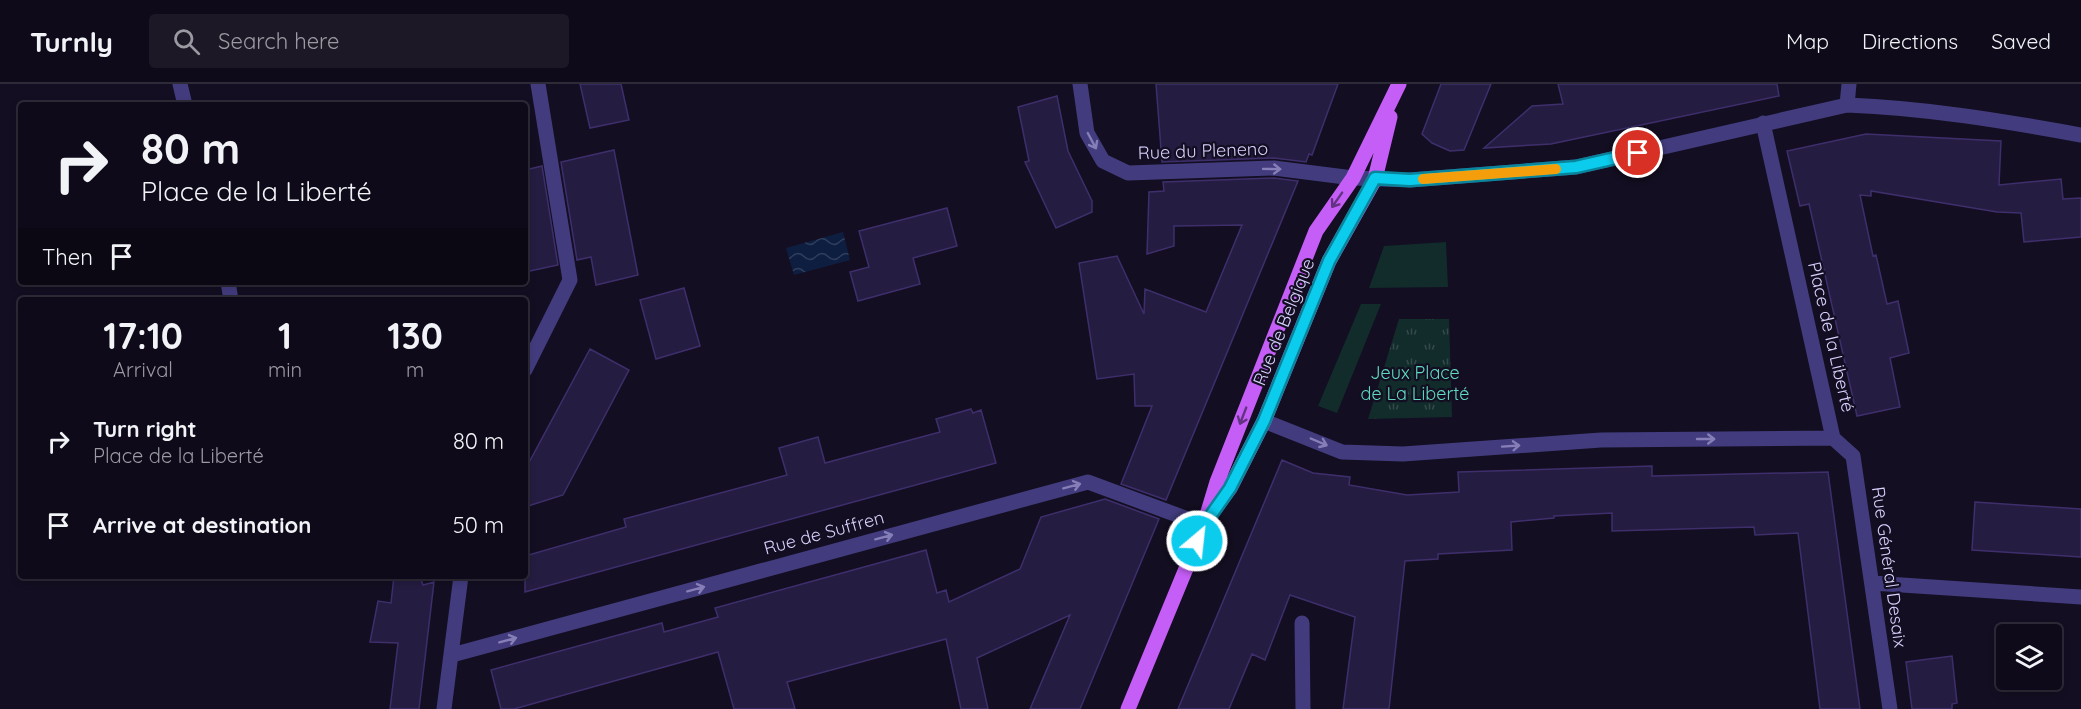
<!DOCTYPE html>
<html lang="en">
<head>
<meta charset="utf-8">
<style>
  body { margin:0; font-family:Quicksand,sans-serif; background:#1c1826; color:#f1f3f6; height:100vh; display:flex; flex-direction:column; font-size:22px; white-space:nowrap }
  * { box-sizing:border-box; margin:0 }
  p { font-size:20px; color:#9b9aa2 }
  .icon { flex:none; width:33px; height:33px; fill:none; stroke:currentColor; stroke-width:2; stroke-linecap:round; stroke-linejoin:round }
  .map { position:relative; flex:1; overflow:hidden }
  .side { position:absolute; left:18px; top:213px; width:510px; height:282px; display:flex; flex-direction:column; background:#0e0a19; border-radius:6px; box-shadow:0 3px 9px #0003,0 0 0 2px #2e2b38 }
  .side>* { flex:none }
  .banner { position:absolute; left:18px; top:18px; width:510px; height:183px; border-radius:6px; box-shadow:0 3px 9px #0003,0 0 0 2px #2e2b38; background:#0e0a19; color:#f1f3f6; overflow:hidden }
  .buttons { position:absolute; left:1996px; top:540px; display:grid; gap:12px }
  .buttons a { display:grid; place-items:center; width:66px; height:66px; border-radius:6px; background:#0e0a19; box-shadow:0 3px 9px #0003,0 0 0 2px #2e2b38; font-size:30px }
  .pin { position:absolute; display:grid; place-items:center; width:51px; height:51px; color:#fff; margin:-26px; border:3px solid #fff; border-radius:50%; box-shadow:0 2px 6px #0007 }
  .me { position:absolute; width:66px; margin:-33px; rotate:28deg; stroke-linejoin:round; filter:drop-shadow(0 0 4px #0008) }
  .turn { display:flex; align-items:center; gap:21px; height:126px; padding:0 24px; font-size:27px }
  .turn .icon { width:78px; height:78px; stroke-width:2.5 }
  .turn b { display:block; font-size:42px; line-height:51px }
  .then { display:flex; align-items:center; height:57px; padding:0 24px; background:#0003; gap:12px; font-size:22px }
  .eta { display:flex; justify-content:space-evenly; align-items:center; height:102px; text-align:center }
  .eta b { font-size:36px; font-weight:700; line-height:42px }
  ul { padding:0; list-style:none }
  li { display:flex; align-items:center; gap:18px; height:84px; padding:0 24px }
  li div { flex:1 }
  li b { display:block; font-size:22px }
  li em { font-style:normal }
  header { display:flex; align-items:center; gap:36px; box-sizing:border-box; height:84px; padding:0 30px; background:#0e0a19; border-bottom:2px solid #2e2b38 }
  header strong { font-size:28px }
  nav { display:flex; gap:33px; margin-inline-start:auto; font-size:21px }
  .search { width:420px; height:54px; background:#1c1826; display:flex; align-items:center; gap:15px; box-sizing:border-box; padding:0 21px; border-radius:6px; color:#9b9aa2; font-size:22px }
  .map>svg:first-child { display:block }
  .grass { fill:#122b2b }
  .park { fill:url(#park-tufts) }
  .water { fill:url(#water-waves) }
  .building { fill:#251c41; stroke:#3e2f6c; stroke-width:1.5 }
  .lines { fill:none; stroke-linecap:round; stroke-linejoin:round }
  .minor { stroke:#423c7e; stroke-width:15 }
  .major { stroke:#c55ef7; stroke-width:15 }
  .oneway { stroke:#867fb7 }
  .oneway2 { stroke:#633281 }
  .route-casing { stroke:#08859b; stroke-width:15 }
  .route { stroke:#0cccee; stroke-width:10 }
  .slow { stroke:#f59e0b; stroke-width:10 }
  .labels { text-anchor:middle; stroke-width:4.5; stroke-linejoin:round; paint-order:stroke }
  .street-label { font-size:18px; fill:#d8d1fd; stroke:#130e21 }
  .park-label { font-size:18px; fill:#61d9c1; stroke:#130e21 }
</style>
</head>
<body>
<header>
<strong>Turnly</strong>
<div class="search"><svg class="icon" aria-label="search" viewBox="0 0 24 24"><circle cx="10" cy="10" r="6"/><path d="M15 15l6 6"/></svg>Search here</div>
<nav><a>Map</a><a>Directions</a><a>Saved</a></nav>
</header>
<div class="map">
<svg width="2081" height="625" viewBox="0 0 2081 625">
  <defs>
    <pattern id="park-tufts" width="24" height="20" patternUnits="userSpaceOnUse" patternTransform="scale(1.5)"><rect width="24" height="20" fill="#122b2b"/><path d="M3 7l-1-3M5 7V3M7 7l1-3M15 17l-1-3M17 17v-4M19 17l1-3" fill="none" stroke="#34494b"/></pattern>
    <pattern id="water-waves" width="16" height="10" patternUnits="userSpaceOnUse" patternTransform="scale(1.5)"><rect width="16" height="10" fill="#0e1e41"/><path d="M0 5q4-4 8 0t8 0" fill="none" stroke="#303e5d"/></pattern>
  </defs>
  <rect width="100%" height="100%" fill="#130e21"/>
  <path class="grass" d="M 1446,158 L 1448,203 L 1369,204 L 1384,162 Z
    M 1361,220 L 1381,220 L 1337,329 L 1318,322 Z"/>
  <path class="park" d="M 1399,235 L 1449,235 L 1452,333 L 1368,335 Z"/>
  <path class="water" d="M 843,148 L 850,176 L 794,191 L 786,164 Z"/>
  <path class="building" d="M 580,0 L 621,0 L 629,36 L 590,44 Z
    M 1156,0 L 1338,0 L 1312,71 L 1309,70 L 1306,78 L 1274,74 L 1162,78 Z
    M 1441,0 L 1491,0 L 1464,66 L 1450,67 L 1432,59 L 1422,50 Z
    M 1558,0 L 1777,0 L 1779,12 L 1551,60 L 1484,64 L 1532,22 L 1563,20 Z
    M 1057,12 L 1068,67 L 1092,117 L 1092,128 L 1056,144 L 1025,78 L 1029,77 L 1018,23 Z
    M 1866,50 L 2001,57 L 1999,101 L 2061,95 L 2063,115 L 2081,114 L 2081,153 L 2024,158 L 2021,129 L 1997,128 L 1871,107 L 1871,112 L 1860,111 L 1873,172 L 1876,171 L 1887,220 L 1898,217 L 1909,269 L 1890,274 L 1900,323 L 1857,332 L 1809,120 L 1800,122 L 1787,67 Z
    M 614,66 L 638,191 L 596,201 L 591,173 L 577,176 L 561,78 Z
    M 542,82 L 558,181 L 525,188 L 525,86 Z
    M 1274,94 L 1298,97 L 1166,416 L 1121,400 L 1152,322 L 1135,322 L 1134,290 L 1097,295 L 1079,179 L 1117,172 L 1144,230 L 1145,205 L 1206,228 L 1242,141 L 1174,142 L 1174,162 L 1147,170 L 1149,108 L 1164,107 L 1163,98 Z
    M 947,124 L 957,162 L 913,174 L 920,200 L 858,217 L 850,188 L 869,183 L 859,147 Z
    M 684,204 L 700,262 L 656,275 L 640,216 Z
    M 590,265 L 629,286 L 563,411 L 525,423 L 525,386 Z
    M 971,325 L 973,329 L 981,326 L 996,379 L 525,508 L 525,472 L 626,443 L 624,435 L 787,391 L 779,364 L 818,353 L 825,379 L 940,348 L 936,335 Z
    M 1282,376 L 1313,389 L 1350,393 L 1349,401 L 1407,411 L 1459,408 L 1458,388 L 1652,382 L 1652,392 L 1828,388 L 1860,625 L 1820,625 L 1798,449 L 1755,451 L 1754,443 L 1612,447 L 1612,429 L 1554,432 L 1554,434 L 1511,438 L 1512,466 L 1438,470 L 1438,475 L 1405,477 L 1389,625 L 1343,625 L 1355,533 L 1290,511 L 1265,576 L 1252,570 L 1229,625 L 1178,625 Z
    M 1105,415 L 1159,435 L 1080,625 L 1030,625 L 1070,531 L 977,574 L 988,625 L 961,625 L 946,555 L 787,598 L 795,625 L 734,625 L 718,568 L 514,625 L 501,625 L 491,586 L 662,539 L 664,548 L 718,533 L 715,524 L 926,466 L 937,509 L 946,506 L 949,518 L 1020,485 L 1041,433 Z
    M 1975,418 L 2081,425 L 2081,473 L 1972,466 Z
    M 394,492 L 420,492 L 423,501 L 434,498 L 419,625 L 390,625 L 398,559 L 370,558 L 378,517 L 391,519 Z
    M 1952,572 L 1957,619 L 1952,620 L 1952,625 L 1912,625 L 1906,578 Z"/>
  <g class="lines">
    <path class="minor" d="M 180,0 L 185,21
      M 1080,0 L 1087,49 L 1103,77 L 1128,89 L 1274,84 L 1353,94 L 1410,96 L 1576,83 L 1847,21 C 1926,24 2004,37 2081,51
      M 1847,21 L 1849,0
      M 1763,39 L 1833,354
      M 228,198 L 231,216
      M 525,286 L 570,196 L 538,0
      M 1264,337 L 1342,368 L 1403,370 L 1601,356 L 1833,354
      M 1833,354 L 1853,372 L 1890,625
      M 1872,499 L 2081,513
      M 1302,539 L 1303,625
      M 452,571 L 1088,398 L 1204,441
      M 444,625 L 461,492"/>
    <path class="major" d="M 1211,430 L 1230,404 L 1264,337 L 1329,177 L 1375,95 L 1390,33
      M 1128,625 L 1204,441 L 1217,398 L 1316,147 L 1353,94 L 1399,0"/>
  </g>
  <defs><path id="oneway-shaft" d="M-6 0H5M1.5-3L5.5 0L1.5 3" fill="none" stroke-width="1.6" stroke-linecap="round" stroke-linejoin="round" transform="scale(1.5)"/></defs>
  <g class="oneway">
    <use href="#oneway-shaft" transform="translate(1092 57) rotate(62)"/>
    <use href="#oneway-shaft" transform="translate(1272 85) rotate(1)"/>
    <use href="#oneway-shaft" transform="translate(1706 355)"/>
    <use href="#oneway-shaft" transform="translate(1319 358) rotate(23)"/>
    <use href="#oneway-shaft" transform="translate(1511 362) rotate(-4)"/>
    <use href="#oneway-shaft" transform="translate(1072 402) rotate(-15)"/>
    <use href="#oneway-shaft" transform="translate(884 453) rotate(-15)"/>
    <use href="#oneway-shaft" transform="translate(696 505) rotate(-15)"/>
    <use href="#oneway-shaft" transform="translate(508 556) rotate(-15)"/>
  </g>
  <g class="oneway2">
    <use href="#oneway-shaft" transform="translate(1337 116) rotate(125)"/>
    <use href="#oneway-shaft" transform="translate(1243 332) rotate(111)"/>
  </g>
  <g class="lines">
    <g class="route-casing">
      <path id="route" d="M 1197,457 L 1204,441 L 1230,404 L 1264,337 L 1329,177 L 1375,94 L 1410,96 L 1576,83 L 1638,69"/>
    </g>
    <use href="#route" class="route"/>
    <path class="slow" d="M 1423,95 L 1556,85"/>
  </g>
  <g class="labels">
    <g class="street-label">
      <text transform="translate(1203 67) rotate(-2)" y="6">Rue du Pleneno</text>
      <text transform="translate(1284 238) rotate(-68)" y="6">Rue de Belgique</text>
      <text transform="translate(1831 253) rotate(77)" y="6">Place de la Liberté</text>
      <text transform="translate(824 449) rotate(-15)" y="6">Rue de Suffren</text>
      <text transform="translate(1889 483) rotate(82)" y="6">Rue Général Desaix</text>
    </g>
    <g class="park-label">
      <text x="1415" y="295">Jeux Place<tspan x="1415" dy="21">de La Liberté</tspan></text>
    </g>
  </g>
</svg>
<div class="buttons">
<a><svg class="icon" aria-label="layers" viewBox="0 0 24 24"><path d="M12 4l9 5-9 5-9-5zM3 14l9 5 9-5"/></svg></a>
</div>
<div class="pin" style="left:1638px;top:69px;background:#d93025"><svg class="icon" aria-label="arrive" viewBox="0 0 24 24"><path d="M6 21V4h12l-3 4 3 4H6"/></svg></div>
<svg class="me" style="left:1197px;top:457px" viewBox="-20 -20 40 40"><circle r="17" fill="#0cccee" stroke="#fff" stroke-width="3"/><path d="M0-11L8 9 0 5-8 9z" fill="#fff"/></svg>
<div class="banner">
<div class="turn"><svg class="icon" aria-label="right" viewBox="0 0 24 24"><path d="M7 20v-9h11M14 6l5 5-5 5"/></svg><div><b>80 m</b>Place de la Liberté</div></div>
<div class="then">Then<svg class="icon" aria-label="arrive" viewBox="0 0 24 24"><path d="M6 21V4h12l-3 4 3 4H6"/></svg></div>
</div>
<section class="side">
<div class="eta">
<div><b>17:10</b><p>Arrival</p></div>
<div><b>1</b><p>min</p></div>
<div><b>130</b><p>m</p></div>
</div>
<ul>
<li><svg class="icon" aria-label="right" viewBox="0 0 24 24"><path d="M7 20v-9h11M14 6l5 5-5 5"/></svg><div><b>Turn right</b><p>Place de la Liberté</p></div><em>80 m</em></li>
<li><svg class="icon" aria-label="arrive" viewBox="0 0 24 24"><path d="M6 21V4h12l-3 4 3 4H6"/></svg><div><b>Arrive at destination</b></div><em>50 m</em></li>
</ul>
</section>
</div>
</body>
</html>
